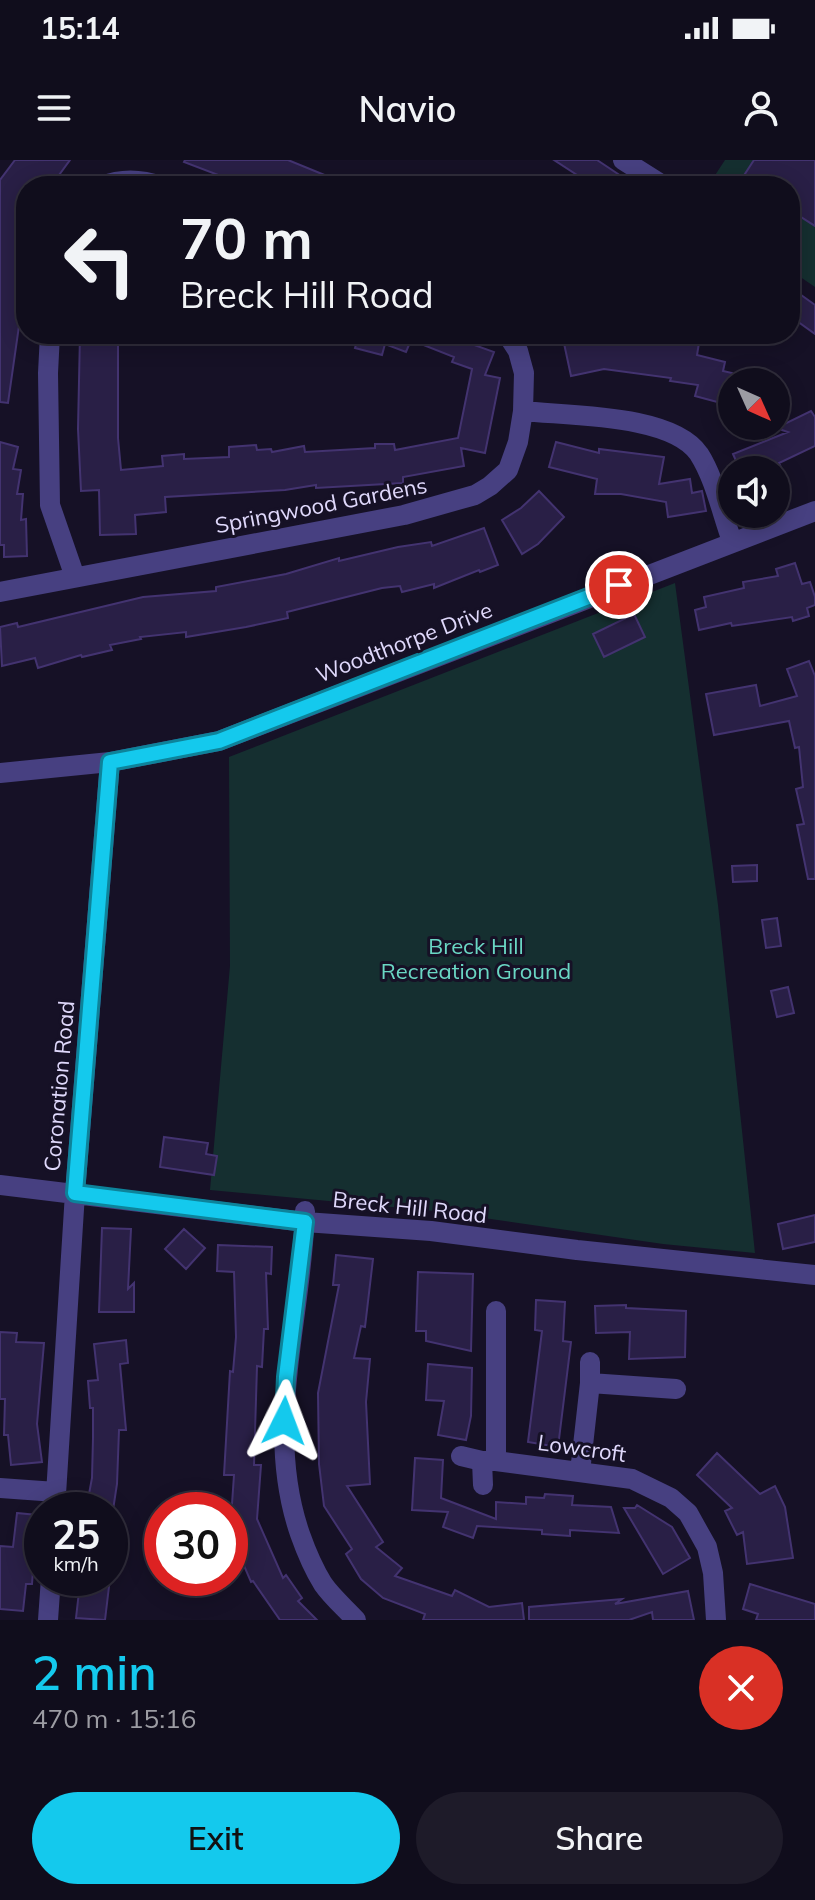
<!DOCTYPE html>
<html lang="en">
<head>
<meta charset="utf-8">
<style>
  body { margin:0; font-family:Mulish,sans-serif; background:#1e1b29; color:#f1f3f6; height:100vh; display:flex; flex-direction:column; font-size:30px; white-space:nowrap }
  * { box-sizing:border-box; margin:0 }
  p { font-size:26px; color:#9c9ca3 }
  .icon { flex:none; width:44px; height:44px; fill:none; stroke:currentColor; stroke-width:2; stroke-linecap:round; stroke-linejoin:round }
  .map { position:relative; height:1460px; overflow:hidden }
  .side { display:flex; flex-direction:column; background:#100d1c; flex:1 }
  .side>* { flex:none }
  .guide { position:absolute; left:16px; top:16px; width:784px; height:168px; border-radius:32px; box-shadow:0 4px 20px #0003,0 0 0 2px #302d3b; background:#100d1c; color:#f1f3f6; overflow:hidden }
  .needle { width:52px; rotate:135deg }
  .fabs { position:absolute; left:718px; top:208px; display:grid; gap:16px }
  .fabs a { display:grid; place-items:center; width:72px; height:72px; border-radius:50%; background:#100d1c; box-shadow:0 4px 20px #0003,0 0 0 2px #302d3b; font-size:40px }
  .speed { position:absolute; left:24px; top:1332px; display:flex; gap:16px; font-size:40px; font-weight:700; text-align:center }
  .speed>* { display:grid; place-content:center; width:104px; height:104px; border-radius:50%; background:#100d1c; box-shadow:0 4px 20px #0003,0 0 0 2px #302d3b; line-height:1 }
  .speed small { font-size:20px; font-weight:400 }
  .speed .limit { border:12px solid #d22; background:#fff; color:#111 }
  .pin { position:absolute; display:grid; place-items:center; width:68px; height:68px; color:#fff; margin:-34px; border:4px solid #fff; border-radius:50%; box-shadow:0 2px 8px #0007 }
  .me { position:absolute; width:88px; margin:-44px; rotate:3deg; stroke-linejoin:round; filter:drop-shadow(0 0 6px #0008) }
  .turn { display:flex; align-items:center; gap:28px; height:168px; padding:0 32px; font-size:36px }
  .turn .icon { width:104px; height:104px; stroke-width:2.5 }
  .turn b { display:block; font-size:56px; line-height:68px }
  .round { display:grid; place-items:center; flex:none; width:84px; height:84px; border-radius:42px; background:#1e1b29 }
  .head { display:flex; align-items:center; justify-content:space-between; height:136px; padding:0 32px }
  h1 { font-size:48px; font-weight:600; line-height:60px; color:#14c9ed }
  .cta { display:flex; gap:16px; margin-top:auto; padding:16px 32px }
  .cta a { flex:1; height:92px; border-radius:48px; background:#14c9ed; color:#111; font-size:32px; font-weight:600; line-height:92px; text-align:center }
  .cta a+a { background:#1e1b29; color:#f1f3f6 }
  .status { display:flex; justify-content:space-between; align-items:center; height:56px; padding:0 40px; background:#100d1c; direction:ltr }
  .status svg { height:22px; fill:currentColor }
  header { display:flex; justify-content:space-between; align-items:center; height:104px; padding:0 32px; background:#100d1c; font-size:36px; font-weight:600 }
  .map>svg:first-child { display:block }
  .green { fill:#152f30 }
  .building { fill:#291f46; stroke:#433370; stroke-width:2 }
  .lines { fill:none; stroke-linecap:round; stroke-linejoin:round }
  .minor { stroke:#474081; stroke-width:20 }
  .route-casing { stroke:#0d839a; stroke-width:20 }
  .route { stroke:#14c9ed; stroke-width:14 }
  .labels { text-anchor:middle; stroke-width:6; stroke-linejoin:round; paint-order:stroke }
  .street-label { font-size:22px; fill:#e0d9fc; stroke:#161126 }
  .park-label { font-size:22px; fill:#6ad7c4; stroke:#161126 }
</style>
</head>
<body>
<div class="status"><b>15:14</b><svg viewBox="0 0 49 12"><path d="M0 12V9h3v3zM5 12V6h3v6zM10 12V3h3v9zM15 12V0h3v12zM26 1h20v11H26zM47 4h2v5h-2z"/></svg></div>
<header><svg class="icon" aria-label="menu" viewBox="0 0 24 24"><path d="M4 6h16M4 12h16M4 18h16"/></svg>Navio<svg class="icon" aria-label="person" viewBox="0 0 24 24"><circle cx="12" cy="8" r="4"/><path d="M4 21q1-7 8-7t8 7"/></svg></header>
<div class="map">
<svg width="815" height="1460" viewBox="0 0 815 1460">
  <rect width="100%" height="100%" fill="#161126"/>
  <path class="green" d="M 725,0 L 815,0 L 815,127 L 790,110 L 801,93 L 792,85 L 796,68 L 790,64 L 790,26 L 708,26 Z
    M 675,423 L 718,745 L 755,1093 L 663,1084 L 435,1051 L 210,1030 L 230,806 L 229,597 Z"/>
  <path class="building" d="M 15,0 L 70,0 L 51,26 L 26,26 L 26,117 L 8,243 L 0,242 L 0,20 Z
    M 185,0 L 288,0 L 349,25 L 247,26 L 184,2 Z
    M 554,0 L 597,0 L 636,26 L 594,26 Z
    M 754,0 L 815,0 L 815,66 L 790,50 L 790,26 L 752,26 L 741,20 Z
    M 790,127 L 815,145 L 815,174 L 790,156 Z
    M 80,174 L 118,174 L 118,278 L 121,310 L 163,306 L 162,296 L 184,294 L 184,299 L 229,297 L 229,287 L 256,285 L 257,290 L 271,289 L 272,292 L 304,286 L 305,292 L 375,288 L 375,284 L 394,284 L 395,290 L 458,278 L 472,209 L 452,202 L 454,197 L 411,180 L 406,192 L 385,184 L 382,195 L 355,188 L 359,174 L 456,174 L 455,178 L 494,192 L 485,215 L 500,218 L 485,293 L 461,288 L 464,306 L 403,317 L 403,323 L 316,328 L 316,325 L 285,330 L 165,337 L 166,352 L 135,355 L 136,374 L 100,375 L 99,330 L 81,331 L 78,269 Z
    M 562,174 L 640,174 L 699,183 L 697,195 L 725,202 L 723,211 L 732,213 L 732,246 L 695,236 L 698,225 L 670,221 L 671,218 L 604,209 L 571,216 Z
    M 811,251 L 815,257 L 815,286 L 779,303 L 782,310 L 740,310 L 733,294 L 788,272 L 776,268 Z
    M 0,282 L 18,287 L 13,309 L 21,310 L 17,334 L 23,334 L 21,360 L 26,359 L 27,396 L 4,397 L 4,385 L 0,385 Z
    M 556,282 L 599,293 L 599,289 L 664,297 L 659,324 L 690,319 L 692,333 L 702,331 L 706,351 L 668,357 L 666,342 L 621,334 L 595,334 L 597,319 L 549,307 Z
    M 539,331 L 564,357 L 538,384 L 522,394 L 502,360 L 521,348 Z
    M 484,368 L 498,405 L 480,412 L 479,410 L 434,428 L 434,424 L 402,432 L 400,426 L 382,428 L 287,452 L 288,458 L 246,467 L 186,477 L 186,472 L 140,477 L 141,479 L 110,485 L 112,490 L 82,497 L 81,495 L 38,508 L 35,498 L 2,506 L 0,467 L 17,463 L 18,467 L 143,437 L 216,431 L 216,427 L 286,414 L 339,398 L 339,401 L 398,387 L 431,382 L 432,386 Z
    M 795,403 L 802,424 L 810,422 L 815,437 L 815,445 L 807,448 L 809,456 L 793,461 L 792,457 L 732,466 L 731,463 L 699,470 L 695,450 L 706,447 L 704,437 L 744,428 L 743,422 L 778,416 L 776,409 Z
    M 634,454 L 645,477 L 604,497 L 593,474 Z
    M 809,501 L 815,516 L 815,719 L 808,719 L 797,665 L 804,664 L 796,629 L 803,627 L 799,587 L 795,588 L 789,561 L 714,575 L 706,534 L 756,525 L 760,546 L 797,536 L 787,509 Z
    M 757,705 L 757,721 L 733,722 L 732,706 Z
    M 777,758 L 781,786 L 766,788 L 762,760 Z
    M 788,827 L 794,853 L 777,857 L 771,831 Z
    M 164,977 L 208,983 L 206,994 L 217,996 L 214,1015 L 160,1007 Z
    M 815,1055 L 815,1082 L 783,1089 L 778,1064 Z
    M 102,1068 L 131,1069 L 128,1129 L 134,1123 L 134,1152 L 99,1152 Z
    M 184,1069 L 205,1088 L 186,1109 L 165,1089 Z
    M 218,1085 L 272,1087 L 271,1114 L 266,1113 L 268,1169 L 264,1169 L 262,1207 L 257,1206 L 254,1305 L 261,1305 L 257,1359 L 283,1418 L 286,1415 L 302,1438 L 298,1441 L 317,1460 L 280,1460 L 253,1421 L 251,1422 L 230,1373 L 234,1315 L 224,1315 L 230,1211 L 233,1212 L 236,1177 L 234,1112 L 217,1111 Z
    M 336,1095 L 373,1099 L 365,1167 L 361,1166 L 354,1198 L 370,1199 L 366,1242 L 370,1324 L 347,1326 L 383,1382 L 376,1387 L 402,1408 L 395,1416 L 452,1436 L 455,1430 L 489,1447 L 522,1443 L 524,1460 L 423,1460 L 425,1454 L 383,1438 L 361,1419 L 346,1394 L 352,1389 L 324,1346 L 319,1304 L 318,1233 L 339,1125 L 333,1125 Z
    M 418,1112 L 473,1114 L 471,1191 L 426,1181 L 426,1171 L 416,1171 Z
    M 536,1140 L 565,1142 L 563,1181 L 571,1182 L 558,1287 L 528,1282 L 542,1171 L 535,1170 Z
    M 626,1145 L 626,1148 L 686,1151 L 685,1197 L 629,1199 L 630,1172 L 596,1173 L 595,1146 Z
    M 0,1172 L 17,1173 L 16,1182 L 44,1183 L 37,1264 L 42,1302 L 11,1305 L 8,1275 L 4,1275 L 5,1239 L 0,1239 Z
    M 126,1180 L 128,1203 L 120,1204 L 126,1270 L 119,1270 L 117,1324 L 113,1350 L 86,1350 L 92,1318 L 93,1278 L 93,1248 L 90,1248 L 88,1221 L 98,1220 L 94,1184 Z
    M 428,1204 L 472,1208 L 471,1256 L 466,1280 L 438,1275 L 444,1241 L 426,1240 Z
    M 717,1293 L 760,1334 L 775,1326 L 785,1347 L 793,1398 L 747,1404 L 743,1372 L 737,1375 L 725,1351 L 732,1348 L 697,1315 Z
    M 415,1298 L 443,1300 L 441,1338 L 496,1359 L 496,1342 L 526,1344 L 526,1337 L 544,1338 L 545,1334 L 573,1336 L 572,1345 L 611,1347 L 619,1373 L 570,1370 L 570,1376 L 542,1374 L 542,1370 L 477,1366 L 473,1378 L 443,1367 L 448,1352 L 412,1350 Z
    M 637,1345 L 672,1367 L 690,1398 L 663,1414 L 624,1348 L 635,1348 Z
    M 17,1353 L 37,1355 L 32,1424 L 26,1424 L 23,1451 L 0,1449 L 0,1386 L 13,1387 Z
    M 86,1418 L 110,1418 L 105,1460 L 76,1458 L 80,1423 L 86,1424 Z
    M 750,1424 L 815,1444 L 815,1460 L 756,1460 L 758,1454 L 743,1449 Z
    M 688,1431 L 694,1460 L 653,1460 L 652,1452 L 629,1460 L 529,1460 L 529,1447 L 622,1439 L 615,1444 Z"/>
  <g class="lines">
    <path class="minor" d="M 623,0 L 664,26
      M 102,26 C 122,18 141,19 161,26
      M 50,174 L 48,213 L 50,345 L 75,417
      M 523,251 C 569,256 672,254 699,294 C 715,319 722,354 732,381
      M 0,432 L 404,355 L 475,335 L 490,326 L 508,310 L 518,282 L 523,251 L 524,213 L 518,191 L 507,174
      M 0,613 L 110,602 L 219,581 L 815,351
      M 0,1025 L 305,1062 L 431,1071 L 577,1090 L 815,1115
      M 305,1051 C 302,1159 263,1267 300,1374 C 306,1391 313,1408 323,1424 C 332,1437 345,1448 356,1460
      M 496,1151 L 496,1301 L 632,1319 L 671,1338 L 688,1353 L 707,1387 L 713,1413 L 716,1460
      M 590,1223 L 676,1229
      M 461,1296 L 482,1301 L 496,1301
      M 482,1301 L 483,1325
      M 580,1312 L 590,1223 L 590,1202
      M 0,1328 L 56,1332
      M 55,1350 L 75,1033 L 110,602
      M 48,1460 L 51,1418"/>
  </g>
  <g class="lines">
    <g class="route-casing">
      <path id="route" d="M 284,1261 L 286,1217 L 305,1062 L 75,1033 L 110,602 L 219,581 L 619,425"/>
    </g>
    <use href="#route" class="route"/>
  </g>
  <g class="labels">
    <g class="street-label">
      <text transform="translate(321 345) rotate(-11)" y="8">Springwood Gardens</text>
      <text transform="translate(404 482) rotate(-21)" y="8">Woodthorpe Drive</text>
      <text transform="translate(59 926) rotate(-85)" y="8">Coronation Road</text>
      <text transform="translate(410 1047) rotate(6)" y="8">Breck Hill Road</text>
      <text transform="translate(582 1288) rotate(8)" y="8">Lowcroft</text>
    </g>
    <g class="park-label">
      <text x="476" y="794">Breck Hill<tspan x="476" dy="25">Recreation Ground</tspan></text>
    </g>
  </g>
</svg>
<div class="fabs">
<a><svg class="needle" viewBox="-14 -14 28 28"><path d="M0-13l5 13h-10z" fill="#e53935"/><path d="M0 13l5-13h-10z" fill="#9c9ca3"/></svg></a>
<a><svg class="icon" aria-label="sound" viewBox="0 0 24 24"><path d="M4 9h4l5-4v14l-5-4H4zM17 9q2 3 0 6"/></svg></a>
</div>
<div class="speed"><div>25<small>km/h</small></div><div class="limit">30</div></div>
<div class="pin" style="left:619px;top:425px;background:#d93025"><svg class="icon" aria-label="arrive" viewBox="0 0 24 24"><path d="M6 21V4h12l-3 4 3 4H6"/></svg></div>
<svg class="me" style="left:284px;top:1261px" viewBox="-20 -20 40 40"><path d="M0-17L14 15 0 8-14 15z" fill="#14c9ed" stroke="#fff" stroke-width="4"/></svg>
<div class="guide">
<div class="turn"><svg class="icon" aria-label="left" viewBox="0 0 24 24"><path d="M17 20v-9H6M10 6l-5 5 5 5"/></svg><div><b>70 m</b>Breck Hill Road</div></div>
</div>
</div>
<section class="side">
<div class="head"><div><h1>2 min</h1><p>470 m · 15:16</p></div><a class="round" style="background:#d93025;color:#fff"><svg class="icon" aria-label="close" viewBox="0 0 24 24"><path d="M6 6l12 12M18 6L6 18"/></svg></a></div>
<div class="cta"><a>Exit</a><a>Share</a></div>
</section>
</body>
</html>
